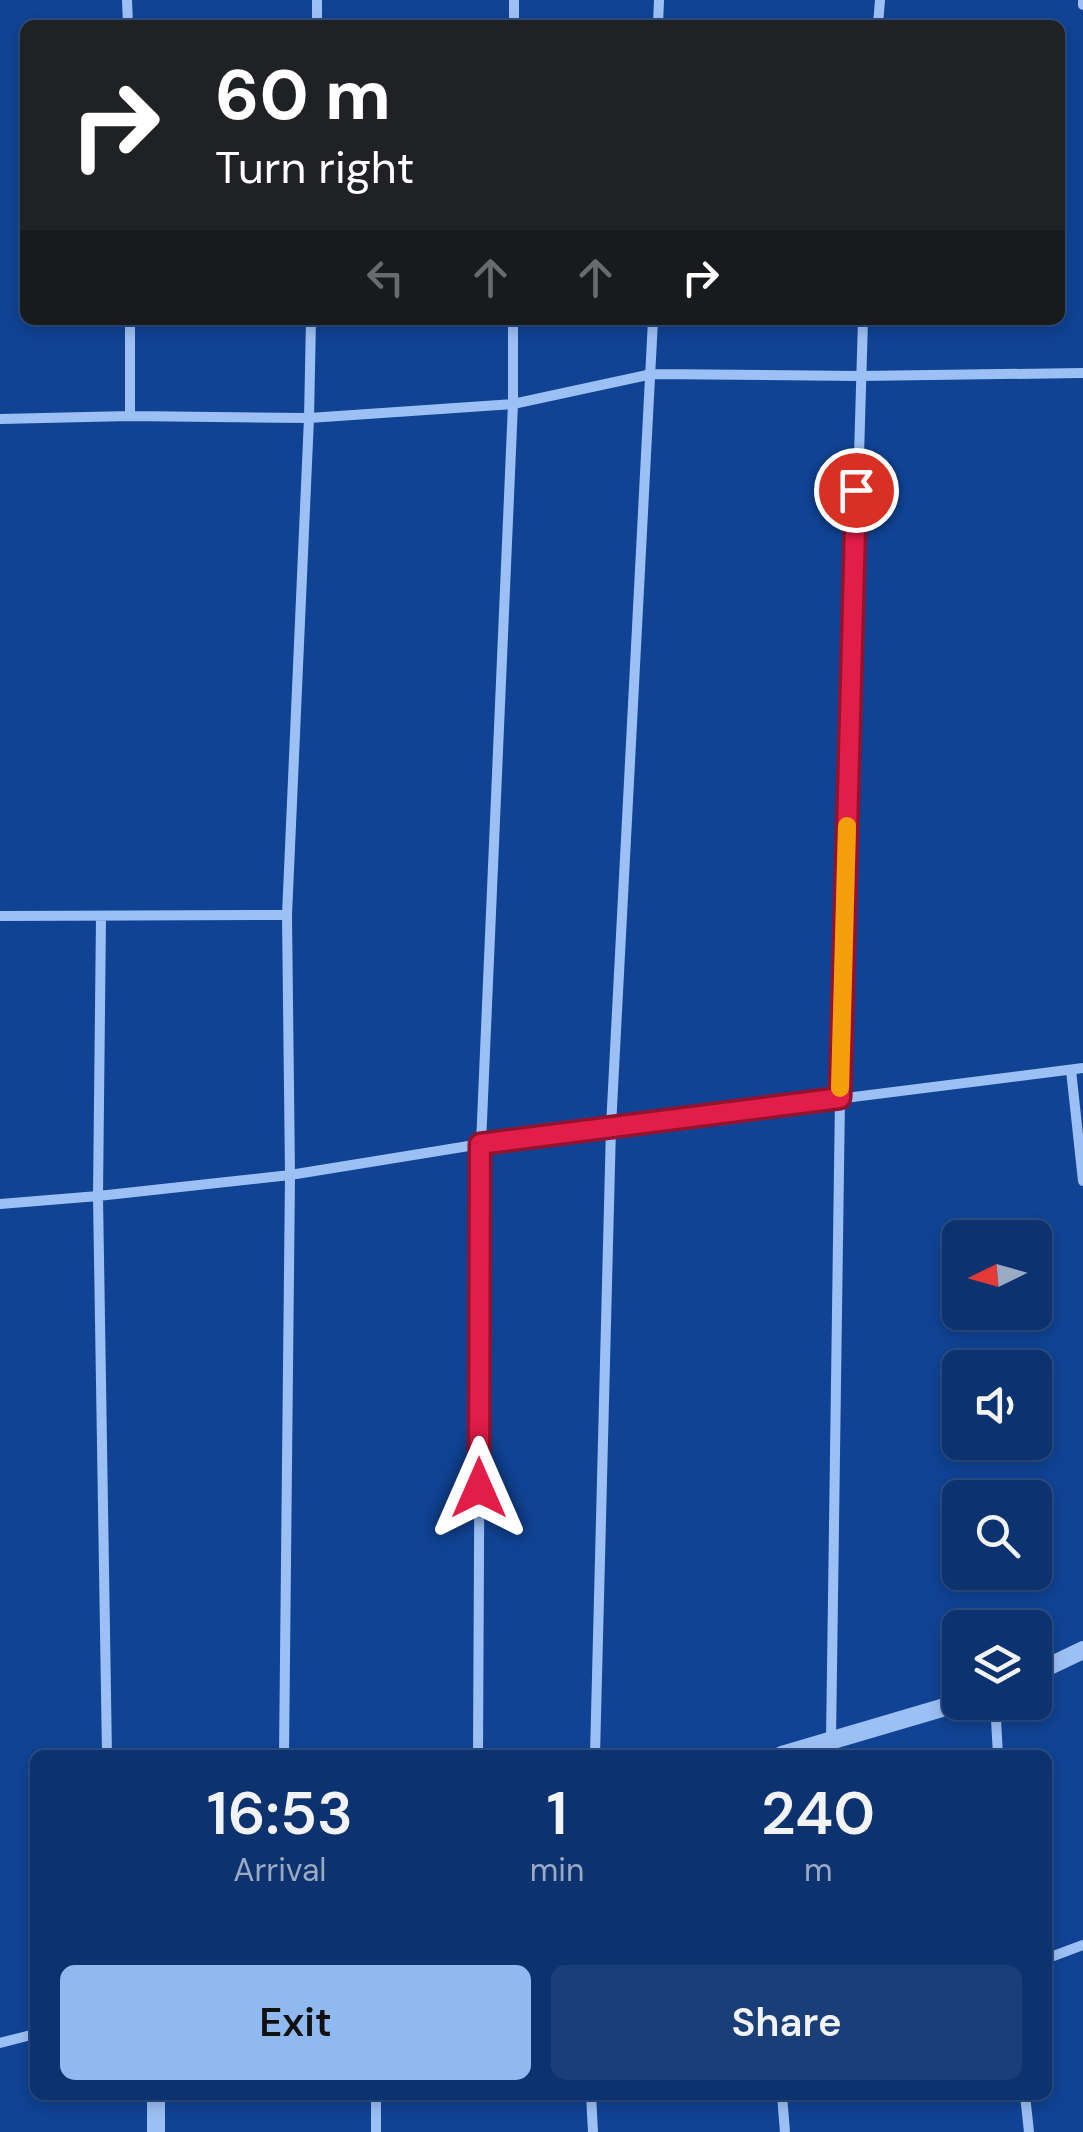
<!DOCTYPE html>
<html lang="en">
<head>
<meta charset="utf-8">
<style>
  body { margin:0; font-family:"DM Sans",sans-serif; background:#1a3e77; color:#f1f3f6; height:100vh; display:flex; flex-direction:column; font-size:38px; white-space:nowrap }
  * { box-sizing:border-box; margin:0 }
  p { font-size:32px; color:#9aaac3 }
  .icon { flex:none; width:55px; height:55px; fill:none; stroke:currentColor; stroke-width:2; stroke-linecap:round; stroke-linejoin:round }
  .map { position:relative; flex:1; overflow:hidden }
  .side { position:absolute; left:30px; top:1750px; width:1022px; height:350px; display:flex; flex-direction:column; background:#0c326f; border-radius:15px; box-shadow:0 5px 15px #0003,0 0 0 2px #2c4d82 }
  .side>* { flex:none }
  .hud { position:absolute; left:20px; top:20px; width:1045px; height:305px; border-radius:15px; box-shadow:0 5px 15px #0003,0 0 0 2px #2c4d82; background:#202124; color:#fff; overflow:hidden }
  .needle { width:65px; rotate:265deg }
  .controls { position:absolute; left:942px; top:1220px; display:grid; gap:20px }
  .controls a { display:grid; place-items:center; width:110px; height:110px; border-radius:15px; background:#0c326f; box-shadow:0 5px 15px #0003,0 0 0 2px #2c4d82; font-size:50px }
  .pin { position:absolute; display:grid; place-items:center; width:85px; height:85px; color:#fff; margin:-42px; border:5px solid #fff; border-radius:50%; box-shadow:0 2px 10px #0007 }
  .me { position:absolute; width:110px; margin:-55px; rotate:0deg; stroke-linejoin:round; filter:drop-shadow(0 0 8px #0008) }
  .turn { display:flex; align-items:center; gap:35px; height:210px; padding:0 30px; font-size:45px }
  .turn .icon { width:130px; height:130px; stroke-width:2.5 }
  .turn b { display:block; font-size:70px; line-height:85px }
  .lanes { display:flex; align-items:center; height:95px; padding:0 30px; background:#0003; justify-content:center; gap:50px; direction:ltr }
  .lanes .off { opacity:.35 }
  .eta { display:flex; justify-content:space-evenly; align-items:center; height:170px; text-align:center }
  .eta b { font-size:60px; font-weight:600; line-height:70px }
  .primary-button { display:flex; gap:20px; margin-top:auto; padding:20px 30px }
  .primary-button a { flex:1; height:115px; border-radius:15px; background:#90b9f0; color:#111; font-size:40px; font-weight:600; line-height:115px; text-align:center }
  .primary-button a+a { background:#1a3e77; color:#f1f3f6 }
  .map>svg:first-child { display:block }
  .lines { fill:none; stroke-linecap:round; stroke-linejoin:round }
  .minor { stroke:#9dc0f4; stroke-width:10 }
  .tertiary { stroke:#9dc0f4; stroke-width:18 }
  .route-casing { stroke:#92132f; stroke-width:25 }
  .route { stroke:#e11d48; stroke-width:18 }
  .slow { stroke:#f59e0b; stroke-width:18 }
</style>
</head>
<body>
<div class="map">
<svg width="1083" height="2132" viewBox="0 0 1083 2132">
  <rect width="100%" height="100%" fill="#104394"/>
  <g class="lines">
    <path class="minor" d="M 127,0 L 128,25
      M 1083,0 L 1083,5
      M 317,25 L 317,0
      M 514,25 L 514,0
      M 658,25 L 659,0
      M 878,25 L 880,0
      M 130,320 L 130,416
      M 0,419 L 130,416 L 309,418 L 513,404 L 652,374 L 860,376 L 1083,373
      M 0,916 L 287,915
      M 101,916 L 98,1196 L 107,1755
      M 1071,1070 L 1083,1181
      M 0,1204 L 98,1196 L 290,1175 L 481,1144 L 1083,1068
      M 995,1702 L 998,1755
      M 831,1740 L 840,1098 L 863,320
      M 284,1755 L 290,1175 L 287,915 L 309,418 L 311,320
      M 478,1755 L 481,1144 L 513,404 L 513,320
      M 595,1755 L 611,1127 L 653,320
      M 1048,1958 L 1083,1945
      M 0,2043 L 35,2034
      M 376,2095 L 376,2132
      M 591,2095 L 593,2132
      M 782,2095 L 785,2132
      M 1025,2095 L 1029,2132"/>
    <path class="tertiary" d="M 1035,1673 L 1083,1650
      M 782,1755 L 962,1702
      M 156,2132 L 156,2095"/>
  </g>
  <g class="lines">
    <g class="route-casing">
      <path id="route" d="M 479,1488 L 480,1144 L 840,1098 L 856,490"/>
    </g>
    <use href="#route" class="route"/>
    <path class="slow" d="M 840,1088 L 847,826"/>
  </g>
</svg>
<div class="controls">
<a><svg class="needle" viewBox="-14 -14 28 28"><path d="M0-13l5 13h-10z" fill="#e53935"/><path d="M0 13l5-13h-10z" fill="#9aaac3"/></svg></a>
<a><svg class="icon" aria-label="sound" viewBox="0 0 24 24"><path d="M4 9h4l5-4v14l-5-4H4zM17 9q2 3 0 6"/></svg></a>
<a><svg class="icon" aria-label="search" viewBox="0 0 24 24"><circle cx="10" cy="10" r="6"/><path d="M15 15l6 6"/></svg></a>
<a><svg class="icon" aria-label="layers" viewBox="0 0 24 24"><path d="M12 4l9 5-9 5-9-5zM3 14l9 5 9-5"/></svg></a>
</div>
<div class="pin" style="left:856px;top:490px;background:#d93025"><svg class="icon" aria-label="arrive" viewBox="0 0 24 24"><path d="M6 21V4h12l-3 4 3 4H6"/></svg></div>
<svg class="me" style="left:479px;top:1488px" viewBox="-20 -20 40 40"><path d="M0-17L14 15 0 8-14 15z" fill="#e11d48" stroke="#fff" stroke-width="4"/></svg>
<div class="hud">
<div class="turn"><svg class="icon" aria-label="right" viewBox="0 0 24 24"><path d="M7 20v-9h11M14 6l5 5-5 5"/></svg><div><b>60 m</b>Turn right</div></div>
<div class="lanes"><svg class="icon off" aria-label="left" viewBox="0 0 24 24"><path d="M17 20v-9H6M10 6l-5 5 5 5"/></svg><svg class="icon off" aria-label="ahead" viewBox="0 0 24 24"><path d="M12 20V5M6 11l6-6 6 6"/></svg><svg class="icon off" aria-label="ahead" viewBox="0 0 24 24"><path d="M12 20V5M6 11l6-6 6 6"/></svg><svg class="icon" aria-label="right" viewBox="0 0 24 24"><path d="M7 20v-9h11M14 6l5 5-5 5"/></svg></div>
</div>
<section class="side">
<div class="eta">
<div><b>16:53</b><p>Arrival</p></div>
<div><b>1</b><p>min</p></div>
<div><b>240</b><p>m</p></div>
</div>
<div class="primary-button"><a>Exit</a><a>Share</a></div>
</section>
</div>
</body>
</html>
